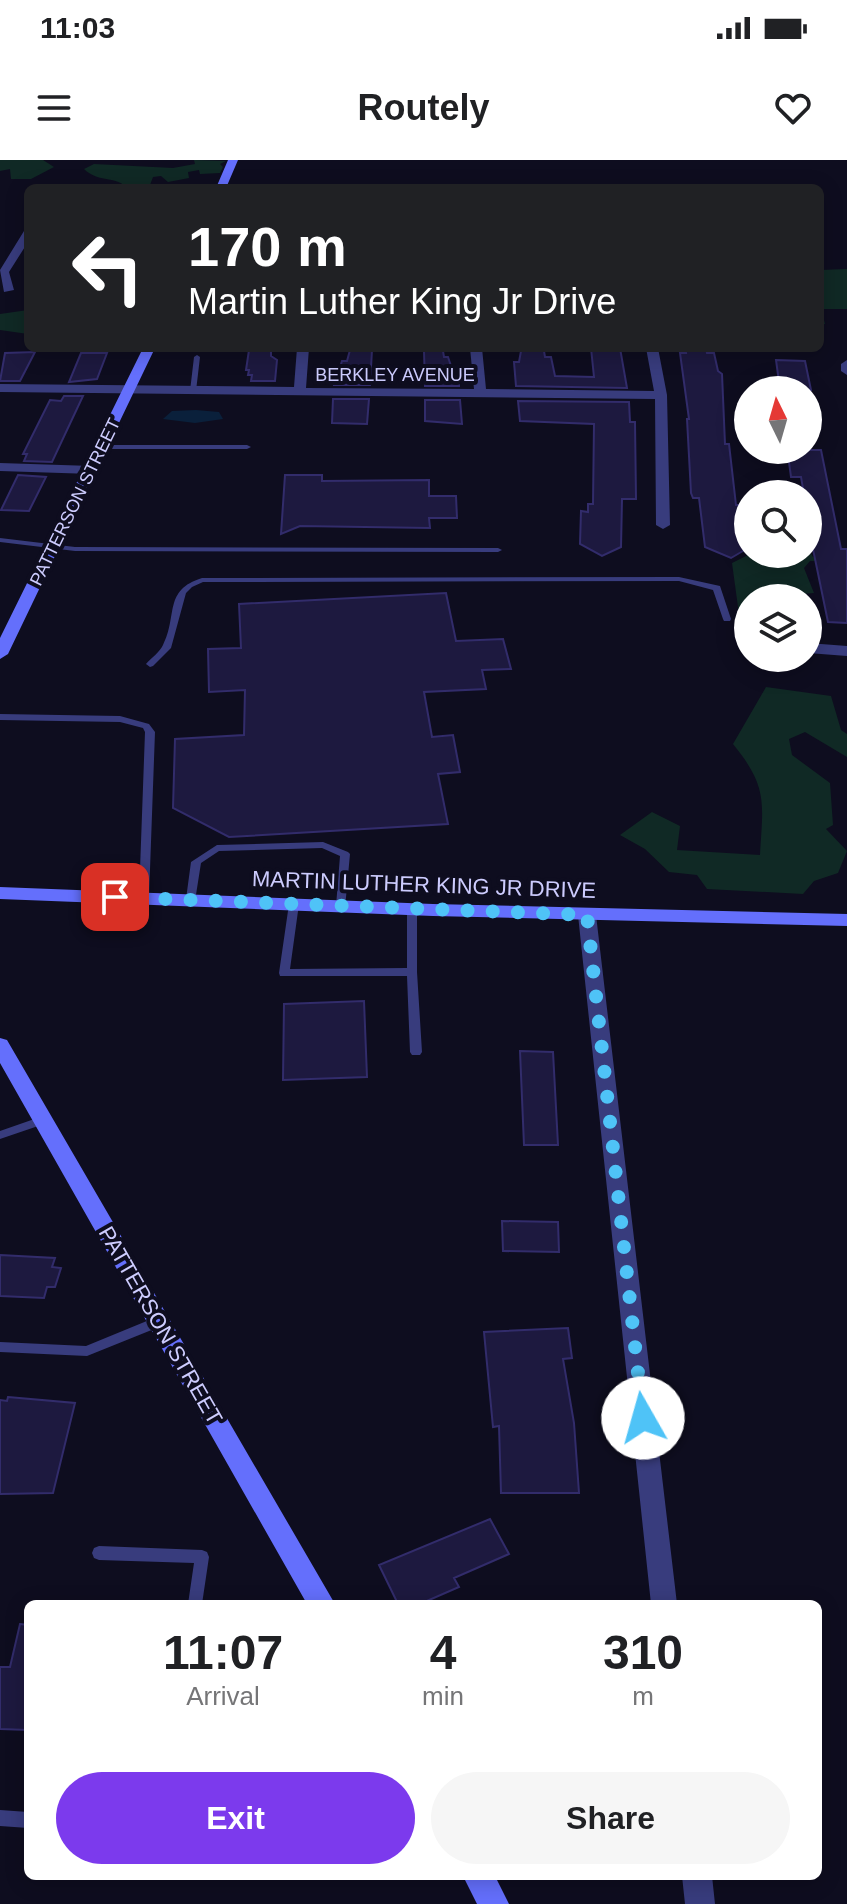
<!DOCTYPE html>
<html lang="en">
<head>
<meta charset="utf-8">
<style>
  body { margin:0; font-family:Arial,sans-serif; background:#f6f6f6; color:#202124; height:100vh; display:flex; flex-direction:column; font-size:30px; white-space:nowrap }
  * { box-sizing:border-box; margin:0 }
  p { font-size:26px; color:#757577 }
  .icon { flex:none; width:44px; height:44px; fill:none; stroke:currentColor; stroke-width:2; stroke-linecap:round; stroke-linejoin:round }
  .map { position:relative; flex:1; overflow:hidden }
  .panel { position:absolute; left:24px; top:1440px; width:798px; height:280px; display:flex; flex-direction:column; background:#fff; border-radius:12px; box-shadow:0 4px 20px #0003 }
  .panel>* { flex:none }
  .guide { position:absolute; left:24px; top:24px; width:800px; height:168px; border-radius:12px; box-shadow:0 4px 20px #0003; background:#202124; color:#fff; overflow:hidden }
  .needle { width:52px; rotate:355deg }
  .controls { position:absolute; left:734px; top:216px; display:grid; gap:16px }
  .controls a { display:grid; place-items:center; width:88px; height:88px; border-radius:50%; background:#fff; box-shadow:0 4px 20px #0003; font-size:40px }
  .pin { position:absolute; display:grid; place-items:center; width:68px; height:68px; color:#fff; margin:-34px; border-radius:16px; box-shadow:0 4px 12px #0006 }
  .me { position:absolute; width:88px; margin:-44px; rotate:353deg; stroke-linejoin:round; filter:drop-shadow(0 0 6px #0008) }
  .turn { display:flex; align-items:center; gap:28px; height:168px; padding:0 32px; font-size:36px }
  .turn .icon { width:104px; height:104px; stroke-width:2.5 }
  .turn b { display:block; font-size:56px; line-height:68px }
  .eta { display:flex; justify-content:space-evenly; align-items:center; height:136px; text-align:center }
  .eta b { font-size:48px; font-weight:700; line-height:56px }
  .button { display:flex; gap:16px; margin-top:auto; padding:16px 32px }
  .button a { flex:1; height:92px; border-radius:48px; background:#7c3aed; color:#fff; font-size:32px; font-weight:700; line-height:92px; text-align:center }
  .button a+a { background:#f6f6f6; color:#202124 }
  .status { display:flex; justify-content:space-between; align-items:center; height:56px; padding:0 40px; background:#fff; direction:ltr }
  .status svg { height:22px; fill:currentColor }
  header { display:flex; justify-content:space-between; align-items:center; height:104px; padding:0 32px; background:#fff; font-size:36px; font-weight:700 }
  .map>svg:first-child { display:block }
  .green { fill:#102925 }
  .water { fill:#0a203b }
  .building { fill:#1d193f; stroke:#322c6b; stroke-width:2 }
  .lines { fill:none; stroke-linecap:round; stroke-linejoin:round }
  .lane { fill:#383c7d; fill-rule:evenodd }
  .street { fill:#383c7d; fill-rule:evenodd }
  .secondary { fill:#646ffc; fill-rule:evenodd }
  .route { stroke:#4fc3f7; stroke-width:14; stroke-dasharray:0 25.2 }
  .labels { text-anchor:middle; stroke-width:8; stroke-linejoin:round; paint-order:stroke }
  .far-street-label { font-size:18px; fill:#cdccfe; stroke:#0e0d1f }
  .street-label { font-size:22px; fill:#cdccfe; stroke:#0e0d1f }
</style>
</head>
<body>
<div class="status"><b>11:03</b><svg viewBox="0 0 49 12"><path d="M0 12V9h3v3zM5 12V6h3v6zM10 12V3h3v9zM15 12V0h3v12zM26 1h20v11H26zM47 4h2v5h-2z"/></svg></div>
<header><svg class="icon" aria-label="menu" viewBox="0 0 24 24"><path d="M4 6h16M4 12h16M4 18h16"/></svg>Routely<svg class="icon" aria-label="heart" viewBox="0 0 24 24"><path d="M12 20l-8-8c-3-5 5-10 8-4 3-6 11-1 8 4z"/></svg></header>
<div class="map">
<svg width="847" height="1744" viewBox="0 0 847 1744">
  <rect width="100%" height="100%" fill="#0e0d1f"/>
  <path class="green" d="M 0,0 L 43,0 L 54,7 L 31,19 L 11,19 L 10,9 L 0,11 Z
    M 194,0 L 226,1 L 220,4 L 223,7 L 220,13 L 200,14 L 199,10 L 188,12 L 189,18 L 168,22 L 161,16 L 153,17 L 150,25 L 127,27 C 111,15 99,23 84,9 L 94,4 L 173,8 L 195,4 Z
    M 847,109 L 847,149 L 821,149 L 825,164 L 820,164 L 820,110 Z
    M 28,150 L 28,174 L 0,170 L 0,154 Z
    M 808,389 L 813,397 L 826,401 L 810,401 L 804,408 L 814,433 L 748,438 L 748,473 L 741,469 L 732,403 L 750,394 L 808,394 Z
    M 766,527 L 831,536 L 841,570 L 847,574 L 847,597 L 805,572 L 789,579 L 792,595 L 830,623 L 833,665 L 826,669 L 847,691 L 838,713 L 814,721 L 803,734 L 707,729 L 697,715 L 669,712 L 645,689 L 620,675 L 652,652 L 680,666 L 677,690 L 760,695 C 763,642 768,627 733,584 Z"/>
  <path class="water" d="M 196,250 L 219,252 L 223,259 L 195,263 L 163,259 L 172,251 Z"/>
  <path class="building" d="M 591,188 L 620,188 L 627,228 L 516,226 L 514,202 L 519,202 L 521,191 L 544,191 L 545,197 L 551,197 L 555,216 L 594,217 Z
    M 685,188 L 706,188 L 707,193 L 714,193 L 718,211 L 722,214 L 725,284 L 729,284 L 736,345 L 743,345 L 748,383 L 748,388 L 731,398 L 705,387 L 699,338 L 693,338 L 691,333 L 687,259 L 689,259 L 680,193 L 686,193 Z
    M 249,190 L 271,190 L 271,196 L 277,200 L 275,221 L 251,221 L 252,215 L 248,215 L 249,210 L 246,210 Z
    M 350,190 L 372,190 L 370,225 L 334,225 L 335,214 L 338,214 L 342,201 L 347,201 Z
    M 424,191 L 443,191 L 444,197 L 448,197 L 452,209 L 459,215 L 459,226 L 425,226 Z
    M 35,192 L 20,221 L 0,221 L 5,193 Z
    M 81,193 L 107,193 L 97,219 L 69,222 Z
    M 776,200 L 805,201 L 811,230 L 780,229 Z
    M 64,236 L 83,236 L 52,302 L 24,301 L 27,294 L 23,294 L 50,240 L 61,241 Z
    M 333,239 L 369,239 L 367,264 L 332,263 Z
    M 425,240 L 460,240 L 462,264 L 425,261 Z
    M 518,241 L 629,242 L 630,262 L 635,262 L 636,339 L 622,339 L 621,387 L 602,396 L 580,384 L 581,351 L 588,352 L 588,344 L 593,344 L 594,264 L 520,261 Z
    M 791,290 L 821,290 L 841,389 L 847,389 L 847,463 L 828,462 L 808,365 L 808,334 L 804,334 L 801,317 L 791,317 L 788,295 L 792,295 Z
    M 18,315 L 46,317 L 29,351 L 1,350 Z
    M 285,315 L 322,315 L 322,321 L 429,320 L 429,336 L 456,336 L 457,358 L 429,358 L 430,368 L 300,366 L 281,374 Z
    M 446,433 L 456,481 L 503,479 L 511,509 L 482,510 L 486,529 L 424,532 L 432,577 L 453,575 L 460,612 L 438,614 L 448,664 L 229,677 L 173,648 L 175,579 L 244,575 L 245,530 L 209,532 L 208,489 L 241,488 L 239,444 Z
    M 364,841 L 367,917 L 283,920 L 284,844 Z
    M 520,891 L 553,892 L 558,985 L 524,985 Z
    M 502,1061 L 558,1062 L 559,1092 L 503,1091 Z
    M 0,1095 L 55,1098 L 52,1107 L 61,1108 L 55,1127 L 47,1127 L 44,1138 L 0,1136 Z
    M 568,1168 L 572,1198 L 563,1199 L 574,1263 L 579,1333 L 501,1333 L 499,1266 L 493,1267 L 484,1172 Z
    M 8,1237 L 75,1243 L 53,1333 L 0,1334 L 0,1240 L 7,1241 Z
    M 490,1359 L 509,1394 L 454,1418 L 459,1427 L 420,1444 L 398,1444 L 379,1405 Z
    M 20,1464 L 28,1465 L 28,1570 L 0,1569 L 0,1507 L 10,1507 Z"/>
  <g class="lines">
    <path class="lane" d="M 197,195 L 200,197 L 196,231 L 193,233 L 190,231 L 194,197 Z
      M 100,285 L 247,285 L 251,287 L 247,289 L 103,289 L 99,287 Z
      M 0,378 L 75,387 L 498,388 L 502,390 L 498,392 L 75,391 L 0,382 Z
      M 679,417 L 720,426 L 731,459 L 730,461 L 724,461 L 723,459 L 713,430 L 679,421 L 203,422 L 192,427 L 186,433 L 171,488 L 153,506 L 150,507 L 146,504 C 151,498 160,492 163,485 C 178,456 163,430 202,418 Z
      M 0,554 L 120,556 L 149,564 L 155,572 L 149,737 L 148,739 L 144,740 L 139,737 L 145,572 L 143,568 L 120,562 L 0,560 Z
      M 323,682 L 348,692 L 350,694 L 345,748 L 337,748 L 336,746 L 340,696 L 322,688 L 219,691 L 201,703 L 195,741 L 191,742 L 186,739 L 191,702 L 217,685 Z
      M 294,741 L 299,744 L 290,809 L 407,808 L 407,749 L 408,747 L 416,747 L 417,749 L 417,812 L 422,892 L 420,895 L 412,895 L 410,892 L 407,816 L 280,816 L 279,813 L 289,744 Z
      M 43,956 L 47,957 L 49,960 L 47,963 L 0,979 L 0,971 Z
      M 159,1156 L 164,1157 L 165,1161 L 164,1165 L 87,1196 L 0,1192 L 0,1182 L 86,1186 Z
      M 99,1386 L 202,1390 L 207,1392 L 209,1397 L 202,1444 L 188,1444 L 194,1403 L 99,1400 L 94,1398 L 92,1393 L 94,1388 Z
      M 0,1650 L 28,1652 L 28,1668 L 0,1666 Z"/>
    <path class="street" d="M 28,70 L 28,82 L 9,112 L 14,130 L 4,132 L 0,110 L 24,71 Z
      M 297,188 L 309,188 L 306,228 L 474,229 L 470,188 L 482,188 L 486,229 L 654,231 L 646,188 L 658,188 L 667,235 L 670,365 L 663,369 L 656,365 L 655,239 L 0,232 L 0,224 L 294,227 Z
      M 847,200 L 847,215 L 841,211 L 841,204 Z
      M 0,303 L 92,306 L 99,310 L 92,314 L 0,311 Z
      M 808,483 L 847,486 L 847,496 L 808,493 Z
      M 587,749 L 596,755 L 677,1444 L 651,1444 L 578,755 Z
      M 682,1716 L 712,1716 L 715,1744 L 685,1744 Z"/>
    <path class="secondary" d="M 228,0 L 238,0 L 226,28 L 216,28 Z
      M 143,188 L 155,188 L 8,494 L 0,499 L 0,478 Z
      M 0,727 L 433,744 L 847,754 L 847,766 L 433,756 L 0,739 Z
      M 0,878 L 7,880 L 335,1444 L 307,1444 L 0,903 Z
      M 463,1716 L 495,1716 L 509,1744 L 477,1744 Z"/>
  </g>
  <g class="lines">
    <path class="route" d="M 115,737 L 587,755 L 643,1258"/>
  </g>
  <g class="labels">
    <g class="far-street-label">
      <text x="395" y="221">BERKLEY AVENUE</text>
      <text transform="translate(75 342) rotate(-64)" y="6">PATTERSON STREET</text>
    </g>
    <g class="street-label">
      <text transform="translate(424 724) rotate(2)" y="8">MARTIN LUTHER KING JR DRIVE</text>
      <text transform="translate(161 1165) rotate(60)" y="8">PATTERSON STREET</text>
    </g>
  </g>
</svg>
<div class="controls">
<a><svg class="needle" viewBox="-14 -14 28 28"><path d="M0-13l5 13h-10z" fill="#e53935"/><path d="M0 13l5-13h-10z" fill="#757577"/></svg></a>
<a><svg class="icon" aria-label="search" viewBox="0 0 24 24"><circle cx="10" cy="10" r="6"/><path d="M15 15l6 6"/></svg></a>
<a><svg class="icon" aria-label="layers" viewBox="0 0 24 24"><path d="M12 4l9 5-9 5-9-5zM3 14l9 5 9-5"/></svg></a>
</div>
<div class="pin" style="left:115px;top:737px;background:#d93025"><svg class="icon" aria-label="arrive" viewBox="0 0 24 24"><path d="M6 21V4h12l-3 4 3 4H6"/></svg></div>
<svg class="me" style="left:643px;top:1258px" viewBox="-20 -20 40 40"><circle r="19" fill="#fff"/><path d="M0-13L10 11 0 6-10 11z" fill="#4fc3f7"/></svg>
<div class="guide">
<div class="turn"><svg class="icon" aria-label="left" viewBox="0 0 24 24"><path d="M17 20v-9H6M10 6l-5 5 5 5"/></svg><div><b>170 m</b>Martin Luther King Jr Drive</div></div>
</div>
<section class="panel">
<div class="eta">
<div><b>11:07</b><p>Arrival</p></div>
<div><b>4</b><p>min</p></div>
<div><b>310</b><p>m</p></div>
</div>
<div class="button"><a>Exit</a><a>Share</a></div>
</section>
</div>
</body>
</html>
